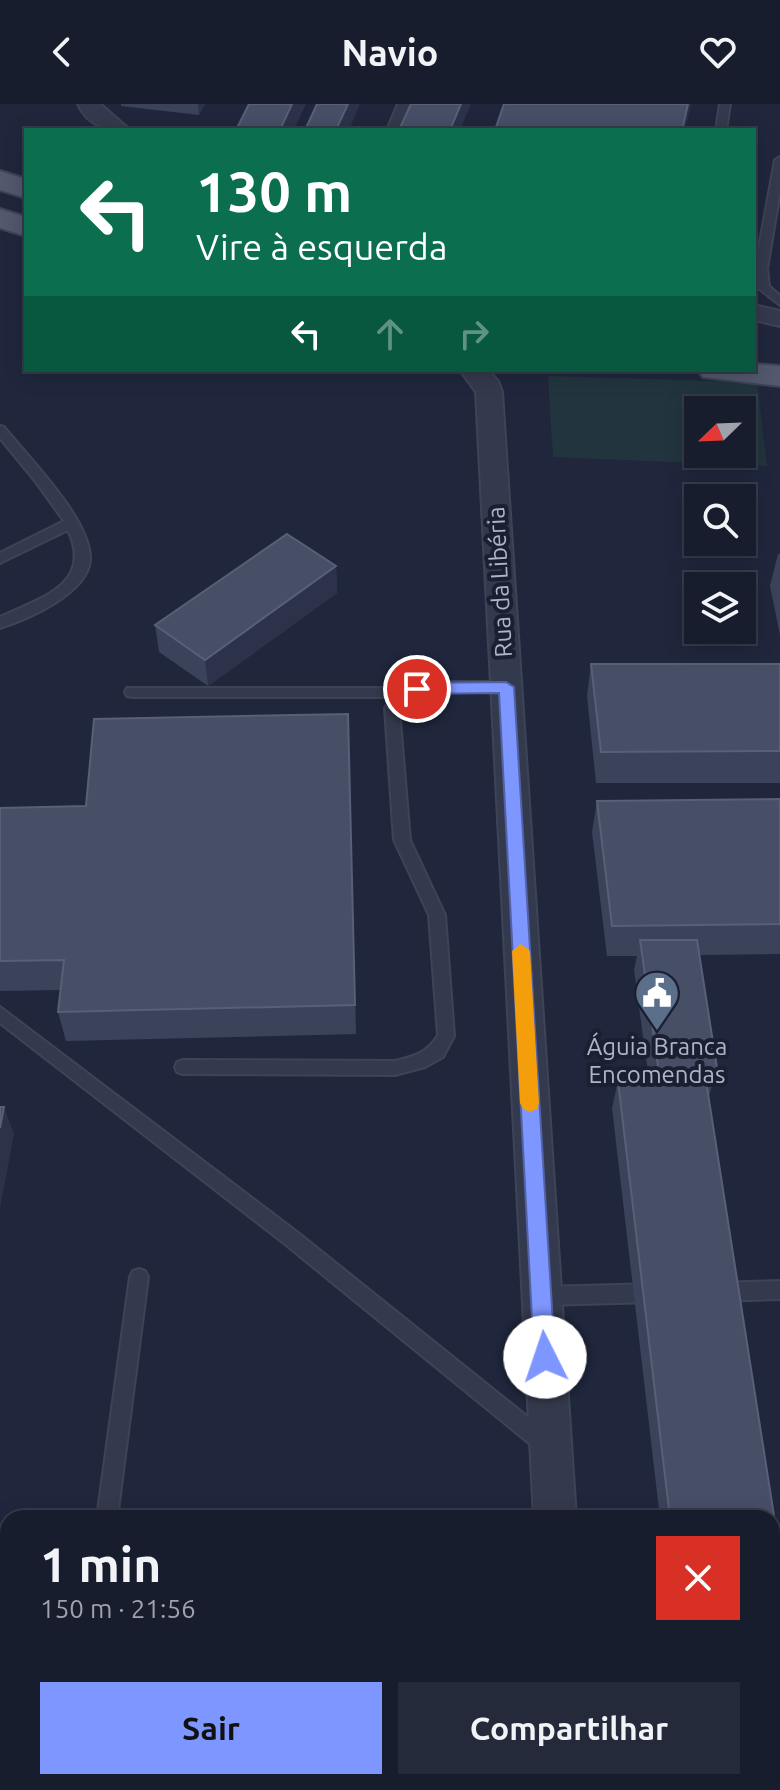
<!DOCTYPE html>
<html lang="pt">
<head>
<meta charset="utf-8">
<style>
  body { margin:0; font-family:Ubuntu,sans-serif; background:#252a3a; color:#f1f3f6; height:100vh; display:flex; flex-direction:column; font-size:30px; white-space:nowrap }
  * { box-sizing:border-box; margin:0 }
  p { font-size:26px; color:#9fa2aa }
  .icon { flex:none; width:44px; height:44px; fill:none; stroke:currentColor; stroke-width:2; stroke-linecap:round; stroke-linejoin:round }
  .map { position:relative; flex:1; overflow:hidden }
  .side { position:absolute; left:0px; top:1406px; width:780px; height:280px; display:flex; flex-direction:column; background:#181d2e; border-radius:24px 24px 0 0; box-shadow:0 4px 20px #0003,0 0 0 2px #363b4a }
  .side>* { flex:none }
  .hud { position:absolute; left:24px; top:24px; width:732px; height:244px; border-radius:0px; box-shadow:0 4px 20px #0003,0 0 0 2px #363b4a; background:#0b6e4f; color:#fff; overflow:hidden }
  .needle { width:52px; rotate:247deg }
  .tools { position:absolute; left:684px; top:292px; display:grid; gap:16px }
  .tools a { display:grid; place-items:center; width:72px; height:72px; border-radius:0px; background:#181d2e; box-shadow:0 4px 20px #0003,0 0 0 2px #363b4a; font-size:40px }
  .pin { position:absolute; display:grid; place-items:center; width:68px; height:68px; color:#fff; margin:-34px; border:4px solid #fff; border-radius:50%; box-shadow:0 2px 8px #0007 }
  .me { position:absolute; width:88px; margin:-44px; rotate:356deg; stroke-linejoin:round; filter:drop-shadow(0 0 6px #0008) }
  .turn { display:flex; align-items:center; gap:28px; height:168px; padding:0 40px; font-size:36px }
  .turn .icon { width:104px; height:104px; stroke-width:2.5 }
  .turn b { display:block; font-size:56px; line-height:68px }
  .lanes { display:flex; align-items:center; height:76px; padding:0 40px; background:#0003; justify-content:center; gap:40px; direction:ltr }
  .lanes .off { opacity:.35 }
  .round { display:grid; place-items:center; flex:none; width:84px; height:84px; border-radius:0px; background:#252a3a }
  .summary { display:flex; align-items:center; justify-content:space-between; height:136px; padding:0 40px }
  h1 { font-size:48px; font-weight:600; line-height:60px }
  .button { display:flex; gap:16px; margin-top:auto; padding:16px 40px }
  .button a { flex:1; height:92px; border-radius:0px; background:#7e96ff; color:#111; font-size:32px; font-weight:600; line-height:92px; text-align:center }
  .button a+a { background:#252a3a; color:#f1f3f6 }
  header { display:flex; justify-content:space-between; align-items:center; height:104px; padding:0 40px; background:#181d2e; font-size:36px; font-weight:600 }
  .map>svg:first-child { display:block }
  .green { fill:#22353e; fill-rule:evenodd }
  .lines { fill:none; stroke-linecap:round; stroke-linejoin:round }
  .service-casing { stroke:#3e4355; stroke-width:4 }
  .minor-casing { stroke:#3e4355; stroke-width:4 }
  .primary-casing { stroke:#3e4355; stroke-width:4 }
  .service { fill:#343a4d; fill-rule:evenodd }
  .minor { fill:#343a4d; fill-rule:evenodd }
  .primary { fill:#52586d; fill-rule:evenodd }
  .wall { fill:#3b435b }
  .shaded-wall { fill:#2b324a }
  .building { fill:#474f67; stroke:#585f76; stroke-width:2 }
  .route { fill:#7e96ff; stroke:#5262a6; stroke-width:2 }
  .slow { fill:#f59e0b }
  .labels { text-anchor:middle; stroke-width:8; stroke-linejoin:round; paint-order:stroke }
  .street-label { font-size:24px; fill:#afb4c8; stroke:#1a1f31 }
  .poi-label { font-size:24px; fill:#afb4c8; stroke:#1a1f31 }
</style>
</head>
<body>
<header><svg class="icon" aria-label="back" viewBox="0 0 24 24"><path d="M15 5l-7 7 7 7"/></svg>Navio<svg class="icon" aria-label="heart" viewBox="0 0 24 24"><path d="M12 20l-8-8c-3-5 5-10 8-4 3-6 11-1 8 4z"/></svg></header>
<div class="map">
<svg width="780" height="1686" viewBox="0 0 780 1686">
  <rect width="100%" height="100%" fill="#20273d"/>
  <path class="green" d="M 548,272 L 757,278 L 767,362 L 553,353 ZM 698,306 L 742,306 L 742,350 L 698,350 Z"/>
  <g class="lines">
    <g class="service-casing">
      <path id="service" d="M 720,0 L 730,0 L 726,26 L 716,26 Z
        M 780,53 L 780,87 L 767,165 L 769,182 L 780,192 L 780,201 L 757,183 L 755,165 L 775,56 Z
        M 0,322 L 4,323 C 29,354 92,417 90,456 C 88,489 28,515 0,524 L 0,513 C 40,494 94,481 68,426 L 0,459 L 0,449 L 64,417 L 36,378 L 0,334 Z
        M 443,578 L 506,578 L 513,583 L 506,588 C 474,588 422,577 399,605 L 410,736 L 445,811 L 454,932 L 443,953 L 425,963 L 395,971 L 183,970 L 177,968 L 175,963 L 177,958 L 183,956 L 395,957 C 414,952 428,949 438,931 L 429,811 L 394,736 L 385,604 L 393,593 L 132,593 L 127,592 L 125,588 L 127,584 L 409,584 Z
        M 0,903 L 297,1128 L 554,1334 L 557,1341 L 554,1348 L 547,1351 L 540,1348 L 285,1140 L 0,919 Z
        M 139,1165 L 145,1167 L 148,1173 L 117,1414 L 97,1414 L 130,1173 L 133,1167 Z
        M 780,1177 L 780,1195 L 718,1197 L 712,1194 L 709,1188 L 712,1182 L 718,1179 Z
        M 655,1180 L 662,1183 L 664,1189 L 662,1195 L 655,1198 L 542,1201 L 535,1198 L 533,1192 L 535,1186 L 542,1183 Z
        M 8,1548 L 8,1569 L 0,1572 L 0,1551 Z"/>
    </g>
    <g class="minor-casing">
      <path id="minor" d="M 78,0 L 100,0 L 130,26 C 108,26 88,23 78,0 Z
        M 398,0 L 420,0 L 409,26 L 387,26 Z
        M 754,201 L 780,207 L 780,222 L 754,216 Z
        M 460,266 L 488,266 L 498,277 L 502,288 L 576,1414 L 534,1414 L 476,288 Z
        M 484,1678 L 531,1678 L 528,1686 L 481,1686 Z
        M 623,1678 L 674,1678 L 677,1686 L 626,1686 Z"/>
    </g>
    <g class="primary-casing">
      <path id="primary" d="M 0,67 L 26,75 L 26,94 L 0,86 Z
        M 0,105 L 26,113 L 26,132 L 0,124 Z
        M 754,260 L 780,262 L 780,282 L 703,273 L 698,266 L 754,266 Z"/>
    </g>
    <use href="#service" class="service"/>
    <use href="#minor" class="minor"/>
    <use href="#primary" class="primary"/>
  </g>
  <path class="wall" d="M 121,0 L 205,0 L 199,11 L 121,2 Z
    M 778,450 L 780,450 L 780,531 L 770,482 Z
    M 336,462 L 337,489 L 208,582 L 159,548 L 155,521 Z
    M 591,560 L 780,560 L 780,679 L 596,679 L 587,592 Z
    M 348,610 L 356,930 L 66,937 L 58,908 L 61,886 L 0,887 L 0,704 L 86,702 Z
    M 780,695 L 780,850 L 699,851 L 717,964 L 709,992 L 780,1450 L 780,1619 L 772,1619 L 772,1414 L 660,1414 L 612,1004 L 618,977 L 649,976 L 634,866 L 637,852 L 607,852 L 592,728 L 597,697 Z"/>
  <path class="shaded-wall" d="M 198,0 L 205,0 L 199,11 Z
    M 292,0 L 306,0 L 294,26 L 280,26 Z
    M 348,0 L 360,0 L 349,26 L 336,26 Z
    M 461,0 L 471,0 L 460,26 L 450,26 Z
    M 688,0 L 691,0 L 685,26 L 682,26 Z
    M 336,462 L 337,489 L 208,582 L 205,556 Z
    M 4,1003 L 14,1030 L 0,1104 L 0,1024 Z"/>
  <path class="building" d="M 249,0 L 292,0 L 280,26 L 236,26 Z
    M 317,0 L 348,0 L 336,26 L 305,26 Z
    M 411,0 L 461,0 L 450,26 L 399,26 Z
    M 504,0 L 688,0 L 682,26 L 495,26 Z
    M 287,430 L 336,462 L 205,556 L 155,521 Z
    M 591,560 L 780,560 L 780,647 L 601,648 Z
    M 348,610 L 355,901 L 58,908 L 64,856 L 0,857 L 0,704 L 86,702 L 94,615 Z
    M 780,695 L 780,820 L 612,822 L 597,697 Z
    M 640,836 L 697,836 L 717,964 L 704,964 L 780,1450 L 780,1605 L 772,1605 L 772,1414 L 670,1414 L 618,977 L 660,976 Z
    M 0,1003 L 4,1003 L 0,1024 Z"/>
  <path class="route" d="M 506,578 L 514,583 L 555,1253 L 552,1260 L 545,1263 L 537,1260 L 534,1253 L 499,589 L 417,590 L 409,585 L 417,579 Z"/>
  <path class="slow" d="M 521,840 L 530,847 L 539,999 L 537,1005 L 530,1008 L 523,1005 L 520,999 L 512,847 Z"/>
  <defs>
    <g id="civic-pin" transform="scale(2.3)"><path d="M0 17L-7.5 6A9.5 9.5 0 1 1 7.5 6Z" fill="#5c6f8a" stroke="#1a1f31"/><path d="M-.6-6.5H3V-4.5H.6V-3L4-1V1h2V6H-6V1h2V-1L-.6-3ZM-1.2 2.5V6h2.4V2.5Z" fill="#fff"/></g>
  </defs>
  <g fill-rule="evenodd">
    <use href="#civic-pin" x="657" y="889"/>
  </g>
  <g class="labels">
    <g class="street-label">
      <text transform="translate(500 478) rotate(-93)" y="8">Rua da Libéria</text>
    </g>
    <g class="poi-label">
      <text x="657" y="951">Águia Branca<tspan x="657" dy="28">Encomendas</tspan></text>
    </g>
  </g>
</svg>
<div class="tools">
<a><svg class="needle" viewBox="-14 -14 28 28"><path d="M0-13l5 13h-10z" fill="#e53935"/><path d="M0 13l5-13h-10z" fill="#9fa2aa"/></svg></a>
<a><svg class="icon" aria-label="search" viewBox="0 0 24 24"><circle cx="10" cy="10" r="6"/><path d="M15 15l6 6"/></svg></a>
<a><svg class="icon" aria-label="layers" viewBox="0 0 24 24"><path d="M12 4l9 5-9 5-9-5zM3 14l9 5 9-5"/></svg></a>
</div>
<div class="pin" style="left:417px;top:585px;background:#d93025"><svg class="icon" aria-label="arrive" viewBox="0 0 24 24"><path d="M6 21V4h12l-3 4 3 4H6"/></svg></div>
<svg class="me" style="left:545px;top:1253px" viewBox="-20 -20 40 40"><circle r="19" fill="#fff"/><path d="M0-13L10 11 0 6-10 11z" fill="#7e96ff"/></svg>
<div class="hud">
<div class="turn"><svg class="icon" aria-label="left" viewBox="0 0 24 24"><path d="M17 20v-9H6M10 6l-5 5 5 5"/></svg><div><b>130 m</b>Vire à esquerda</div></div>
<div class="lanes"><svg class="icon" aria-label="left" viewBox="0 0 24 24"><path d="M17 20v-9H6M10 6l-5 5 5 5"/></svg><svg class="icon off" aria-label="ahead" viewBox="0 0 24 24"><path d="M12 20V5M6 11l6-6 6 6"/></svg><svg class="icon off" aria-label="right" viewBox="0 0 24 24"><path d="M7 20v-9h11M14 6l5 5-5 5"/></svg></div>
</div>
<section class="side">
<div class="summary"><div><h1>1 min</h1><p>150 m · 21:56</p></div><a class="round" style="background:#d93025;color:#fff"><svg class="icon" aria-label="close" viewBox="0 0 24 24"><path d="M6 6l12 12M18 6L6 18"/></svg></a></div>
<div class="button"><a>Sair</a><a>Compartilhar</a></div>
</section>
</div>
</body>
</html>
